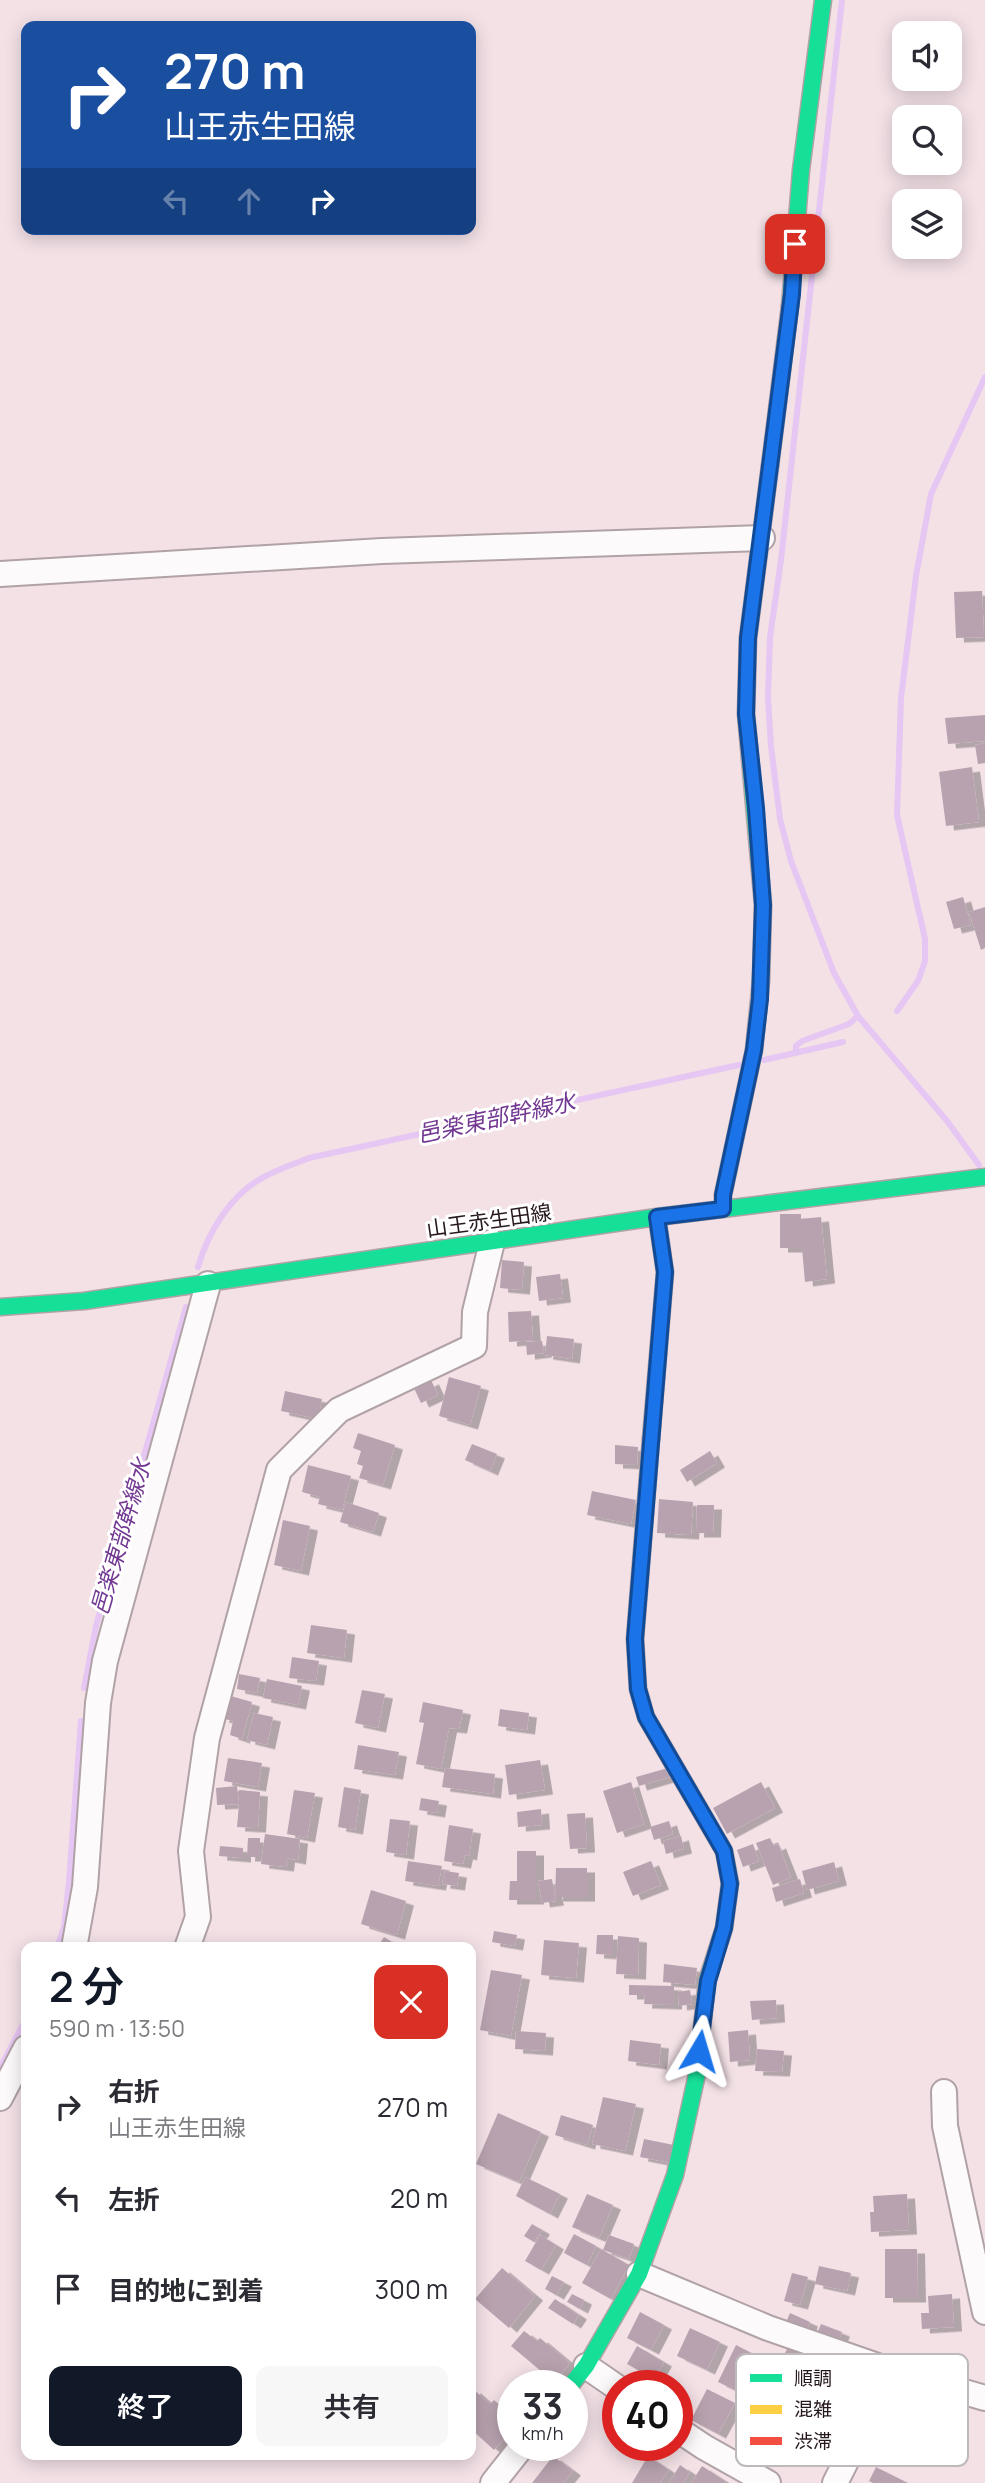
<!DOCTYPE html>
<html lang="ja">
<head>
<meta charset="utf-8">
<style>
  body { margin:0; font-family:Manrope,"Noto Sans JP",sans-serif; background:#f7f7f7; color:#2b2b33; height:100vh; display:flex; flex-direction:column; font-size:26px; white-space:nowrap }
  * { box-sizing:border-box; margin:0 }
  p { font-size:23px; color:#7c7c81 }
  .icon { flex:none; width:38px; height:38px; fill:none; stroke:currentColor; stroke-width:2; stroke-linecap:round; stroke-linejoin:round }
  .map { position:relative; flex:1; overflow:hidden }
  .drawer { position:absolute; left:21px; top:1942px; width:455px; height:518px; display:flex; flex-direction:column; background:#fff; border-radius:14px; box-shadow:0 4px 18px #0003 }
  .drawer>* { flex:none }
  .guide { position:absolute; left:21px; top:21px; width:455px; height:214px; border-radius:14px; box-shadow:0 4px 18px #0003; background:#1a4fa0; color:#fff; overflow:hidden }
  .controls { position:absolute; left:892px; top:21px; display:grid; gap:14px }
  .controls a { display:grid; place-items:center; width:70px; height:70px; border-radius:14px; background:#fff; box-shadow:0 4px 18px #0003; font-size:35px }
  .speed { position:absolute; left:497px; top:2370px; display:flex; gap:14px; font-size:35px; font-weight:700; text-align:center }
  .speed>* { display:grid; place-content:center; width:91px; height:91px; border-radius:50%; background:#fff; box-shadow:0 4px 18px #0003; line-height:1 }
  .speed small { font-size:18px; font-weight:400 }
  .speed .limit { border:10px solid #d22; background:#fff; color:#111 }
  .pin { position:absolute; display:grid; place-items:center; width:60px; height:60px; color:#fff; margin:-30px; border-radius:14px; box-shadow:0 4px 10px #0006 }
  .me { position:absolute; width:77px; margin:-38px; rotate:7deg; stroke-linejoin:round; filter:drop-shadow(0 0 5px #0008) }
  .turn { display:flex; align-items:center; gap:24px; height:147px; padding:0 28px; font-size:32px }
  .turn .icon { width:91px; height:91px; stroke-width:2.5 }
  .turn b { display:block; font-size:49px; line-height:60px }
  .lanes { display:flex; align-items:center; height:66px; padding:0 28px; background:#0003; justify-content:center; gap:35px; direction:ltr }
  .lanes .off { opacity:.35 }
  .round { display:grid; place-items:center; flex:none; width:74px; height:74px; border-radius:14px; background:#f7f7f7 }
  .headline { display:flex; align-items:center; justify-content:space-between; height:119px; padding:0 28px }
  h1 { font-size:42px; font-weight:600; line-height:52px; color:#111827 }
  .primary-button { display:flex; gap:14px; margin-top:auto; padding:14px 28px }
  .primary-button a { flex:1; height:80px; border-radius:14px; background:#111827; color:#fff; font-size:28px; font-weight:600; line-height:80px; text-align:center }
  .primary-button a+a { background:#f7f7f7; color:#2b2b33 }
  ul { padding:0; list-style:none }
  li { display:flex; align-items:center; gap:21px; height:91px; padding:0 28px }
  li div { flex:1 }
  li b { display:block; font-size:26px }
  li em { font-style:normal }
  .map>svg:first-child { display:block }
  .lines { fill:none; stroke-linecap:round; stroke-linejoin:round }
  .stream { stroke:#e6c6f3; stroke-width:6 }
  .building { fill:#b8a2af; filter:url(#shadow) }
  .street-casing { stroke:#b0a2a6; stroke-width:28 }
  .fast-casing { stroke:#b0a2a6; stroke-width:19 }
  .slow-casing { stroke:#b0a2a6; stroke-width:19 }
  .jam-casing { stroke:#b0a2a6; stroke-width:19 }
  .street { stroke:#fdfafb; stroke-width:24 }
  .fast { stroke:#16e098; stroke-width:16 }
  .slow { stroke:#ffcf43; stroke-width:16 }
  .jam { stroke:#f24e42; stroke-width:16 }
  .route-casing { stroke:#114b97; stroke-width:18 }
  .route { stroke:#1a73e8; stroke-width:12 }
  .labels { text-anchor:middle; stroke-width:6; stroke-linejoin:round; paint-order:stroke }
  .street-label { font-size:21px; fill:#26181c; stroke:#fff }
  .water-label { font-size:23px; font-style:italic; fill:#733992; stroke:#fff }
  .key { fill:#fff; stroke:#bebabb; stroke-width:2 }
  .key-label { font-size:19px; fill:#26181c }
</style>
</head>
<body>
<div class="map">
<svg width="985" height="2483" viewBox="0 0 985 2483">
  <defs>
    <filter id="shadow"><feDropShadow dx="8" dy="4.5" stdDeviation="0" flood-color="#0004"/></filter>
  </defs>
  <rect width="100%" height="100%" fill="#f3e1e6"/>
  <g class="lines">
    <path class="stream" d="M 842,0 L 781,560 L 770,637 L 768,697 L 771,746 L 780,819 L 791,861 L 834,973 L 858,1016 L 947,1121 L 979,1165
      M 897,1011 L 918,981 L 925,961 L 925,939 L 897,815 L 901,698 L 916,576 L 931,494 L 985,377
      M 796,1053 L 796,1046 L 802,1041 L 849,1024 L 858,1016
      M 764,1060 L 843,1042
      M 198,1267 C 208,1232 231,1194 264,1177 C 278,1169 294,1164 309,1158 L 739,1065
      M 84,1688 L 96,1626 L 186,1307
      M 57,1948 L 64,1927 L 69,1882 L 81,1721
      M 1,2066 L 26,2019"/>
  </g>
  <path class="building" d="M 982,591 L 984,637 L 956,638 L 954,592 Z
    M 985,715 L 985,741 L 948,744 L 945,718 Z
    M 985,743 L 985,763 L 978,764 L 975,745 Z
    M 972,767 L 979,822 L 946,826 L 939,772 Z
    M 963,897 L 971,925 L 954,929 L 946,902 Z
    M 985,907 L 985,948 L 981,950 L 969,912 Z
    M 780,1214 L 801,1214 L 801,1219 L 821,1217 L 827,1279 L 805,1282 L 802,1248 L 780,1248 Z
    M 502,1260 L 524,1262 L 522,1290 L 500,1288 Z
    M 560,1274 L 563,1298 L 539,1301 L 536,1277 Z
    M 531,1311 L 533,1340 L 509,1342 L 508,1312 Z
    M 547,1336 L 574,1339 L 572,1359 L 545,1355 Z
    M 542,1341 L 544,1353 L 527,1355 L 526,1342 Z
    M 449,1377 L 481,1386 L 470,1425 L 439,1416 Z
    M 431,1380 L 438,1395 L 421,1403 L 414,1388 Z
    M 285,1391 L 322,1399 L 318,1419 L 281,1411 Z
    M 358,1433 L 395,1445 L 383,1485 L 359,1478 L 363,1466 L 357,1464 L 361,1451 L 353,1448 Z
    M 472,1444 L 497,1454 L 490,1471 L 465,1460 Z
    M 615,1445 L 638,1447 L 637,1465 L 615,1464 Z
    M 710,1451 L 717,1463 L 687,1482 L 680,1470 Z
    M 308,1465 L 351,1476 L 342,1510 L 318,1504 L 320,1497 L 302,1492 Z
    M 592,1491 L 636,1500 L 631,1524 L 587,1515 Z
    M 659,1499 L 693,1502 L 691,1535 L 657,1533 Z
    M 346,1502 L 379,1513 L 373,1532 L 340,1522 Z
    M 697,1505 L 714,1505 L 713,1533 L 696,1533 Z
    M 283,1520 L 310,1526 L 301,1571 L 274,1565 Z
    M 311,1625 L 347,1630 L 344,1658 L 307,1653 Z
    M 292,1657 L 319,1661 L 316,1681 L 289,1678 Z
    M 239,1674 L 260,1678 L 257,1693 L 237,1689 Z
    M 267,1679 L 302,1686 L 298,1705 L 263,1698 Z
    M 362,1690 L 385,1694 L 378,1728 L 355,1723 Z
    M 227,1695 L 252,1702 L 242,1739 L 230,1735 L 233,1721 L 221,1718 Z
    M 423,1702 L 463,1710 L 459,1729 L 449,1728 L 441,1769 L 416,1764 L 424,1723 L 419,1722 Z
    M 500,1709 L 529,1713 L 527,1730 L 498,1726 Z
    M 254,1713 L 273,1717 L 267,1745 L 247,1740 Z
    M 358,1745 L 399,1752 L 395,1775 L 354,1769 Z
    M 228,1758 L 262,1763 L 258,1787 L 224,1781 Z
    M 540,1760 L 545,1790 L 509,1795 L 505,1765 Z
    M 445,1768 L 495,1774 L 493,1794 L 442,1787 Z
    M 668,1768 L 670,1777 L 639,1786 L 636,1777 Z
    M 631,1782 L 644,1824 L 617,1833 L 603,1791 Z
    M 761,1782 L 775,1808 L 727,1834 L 713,1808 Z
    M 237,1786 L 239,1804 L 239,1790 L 260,1792 L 258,1828 L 237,1827 L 239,1804 L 217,1805 L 216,1788 Z
    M 344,1787 L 361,1790 L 355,1830 L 338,1827 Z
    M 294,1790 L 315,1793 L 307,1838 L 287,1834 Z
    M 421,1798 L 439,1801 L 437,1813 L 419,1810 Z
    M 541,1809 L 542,1825 L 518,1827 L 517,1812 Z
    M 585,1813 L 587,1848 L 570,1849 L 567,1814 Z
    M 390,1819 L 410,1821 L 406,1855 L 386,1852 Z
    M 669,1821 L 673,1834 L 654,1840 L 650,1827 Z
    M 449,1825 L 473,1829 L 469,1856 L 465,1855 L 463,1864 L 444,1861 Z
    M 265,1834 L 300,1839 L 298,1860 L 287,1858 L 286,1867 L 261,1864 Z
    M 681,1836 L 684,1849 L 666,1854 L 663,1841 Z
    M 248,1838 L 260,1838 L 260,1857 L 247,1857 Z
    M 770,1838 L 774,1846 L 778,1844 L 791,1877 L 773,1885 L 756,1843 Z
    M 753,1844 L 759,1861 L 743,1867 L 737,1850 Z
    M 220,1846 L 243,1848 L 243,1858 L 219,1856 Z
    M 517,1851 L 536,1851 L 536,1900 L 509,1900 L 510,1881 L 517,1881 Z
    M 408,1861 L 442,1866 L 438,1886 L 405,1881 Z
    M 651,1861 L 661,1885 L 633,1896 L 623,1872 Z
    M 834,1862 L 839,1881 L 807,1890 L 802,1871 Z
    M 556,1868 L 587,1868 L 587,1897 L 555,1897 L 556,1901 L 542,1903 L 538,1881 L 552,1879 L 555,1897 Z
    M 445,1871 L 459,1873 L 457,1886 L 442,1884 Z
    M 800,1879 L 804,1893 L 776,1902 L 772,1888 Z
    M 371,1890 L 406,1901 L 397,1935 L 361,1924 Z
    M 494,1931 L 517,1935 L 515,1946 L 492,1942 Z
    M 597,1935 L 613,1935 L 613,1955 L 596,1954 Z
    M 618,1936 L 639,1938 L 638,1975 L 616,1974 Z
    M 384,1937 L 402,1948 L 377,1948 Z
    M 544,1940 L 579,1943 L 576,1978 L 541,1975 Z
    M 664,1964 L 697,1968 L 695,1985 L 663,1982 Z
    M 491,1970 L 522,1975 L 511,2036 L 480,2030 Z
    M 629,1985 L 674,1986 L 674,2005 L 644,2004 L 645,1995 L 629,1995 Z
    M 690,1990 L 692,2004 L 679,2006 L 678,1992 Z
    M 776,2000 L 777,2018 L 752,2020 L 750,2001 Z
    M 748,2030 L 750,2060 L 730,2062 L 728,2032 Z
    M 516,2031 L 546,2033 L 545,2051 L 515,2049 Z
    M 630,2040 L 661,2044 L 659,2065 L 628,2061 Z
    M 757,2049 L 784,2051 L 782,2072 L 755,2071 Z
    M 603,2097 L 636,2104 L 625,2151 L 592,2144 Z
    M 498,2113 L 541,2132 L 519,2182 L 476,2164 Z
    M 561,2115 L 593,2125 L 587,2145 L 555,2135 Z
    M 644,2139 L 674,2145 L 671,2163 L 640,2157 Z
    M 525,2177 L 560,2194 L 550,2214 L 516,2196 Z
    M 587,2194 L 613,2205 L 599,2238 L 572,2227 Z
    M 907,2194 L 909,2230 L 871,2232 L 870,2212 L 874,2212 L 873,2196 Z
    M 532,2224 L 542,2230 L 534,2242 L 524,2236 Z
    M 574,2234 L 596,2246 L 587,2265 L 564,2253 Z
    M 540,2235 L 556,2245 L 541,2270 L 525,2261 Z
    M 609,2235 L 634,2244 L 629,2259 L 603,2250 Z
    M 601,2249 L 629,2265 L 611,2299 L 582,2283 Z
    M 885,2249 L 917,2249 L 918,2298 L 885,2298 Z
    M 819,2266 L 851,2273 L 847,2291 L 815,2284 Z
    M 502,2268 L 535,2296 L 509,2328 L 475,2299 Z
    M 792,2273 L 808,2277 L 800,2305 L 784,2301 Z
    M 552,2276 L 564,2282 L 556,2295 L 545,2289 Z
    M 572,2294 L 584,2300 L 580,2309 L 567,2302 Z
    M 952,2294 L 954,2327 L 922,2329 L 921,2313 L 929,2313 L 928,2296 Z
    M 555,2299 L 579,2315 L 573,2324 L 548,2308 Z
    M 640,2312 L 664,2325 L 651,2350 L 627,2338 Z
    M 790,2313 L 810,2322 L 806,2333 L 785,2325 Z
    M 821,2324 L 842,2332 L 837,2345 L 816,2336 Z
    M 690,2328 L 720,2342 L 707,2370 L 677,2356 Z
    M 524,2331 L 537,2341 L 540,2338 L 570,2363 L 554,2382 L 511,2346 Z
    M 736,2345 L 763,2359 L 745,2395 L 718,2382 Z
    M 637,2346 L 664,2362 L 654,2379 L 627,2364 Z
    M 788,2347 L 818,2363 L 810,2376 L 781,2361 Z
    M 473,2389 L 490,2404 L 494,2400 L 513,2416 L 513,2429 L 494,2450 L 471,2429 L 471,2391 Z
    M 707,2389 L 735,2403 L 718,2434 L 691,2420 Z
    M 553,2456 L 573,2471 L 563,2483 L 532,2483 Z
    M 648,2456 L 669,2470 L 660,2483 L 632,2483 Z
    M 680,2465 L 690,2472 L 683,2483 L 669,2483 Z
    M 702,2466 L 725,2481 L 724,2483 L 691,2483 Z
    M 876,2467 L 908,2483 L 873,2483 L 869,2481 Z"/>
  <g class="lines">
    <g class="street-casing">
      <path id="street" d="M 0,574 L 382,551 L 762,538
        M 74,1948 L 85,1887 L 98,1703 L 105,1661 L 208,1284
        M 187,1948 L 198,1917 L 191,1851 L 207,1738 L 279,1470 L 339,1410 L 474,1346 L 475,1312 L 492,1242
        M 944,2092 L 945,2126 L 985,2312
        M 0,2098 L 26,2048
        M 639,2274 L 768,2328 L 892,2371 L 985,2398
        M 586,2366 L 618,2388
        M 677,2429 L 704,2447 L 768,2483
        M 493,2483 L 523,2445
        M 835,2483 L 892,2371"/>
    </g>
    <g class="fast-casing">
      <path id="fast" d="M 790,306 L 801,170 L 823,0
        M 723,1209 L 723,1195 L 754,1050 L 761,981 L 763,905 L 746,714 L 748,638 L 770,466
        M 0,1307 L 84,1301 L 657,1217 L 985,1177
        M 651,1439 L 665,1272 L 657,1217
        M 571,2385 L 586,2366 L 639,2274 L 675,2175 L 697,2074 L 707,1981 L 724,1928 L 730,1883"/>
    </g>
    <g class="slow-casing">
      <path id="slow" d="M 651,1439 L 635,1639 L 638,1689 L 646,1717 L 724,1851 L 730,1883"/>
    </g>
    <g class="jam-casing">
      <path id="jam" d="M 770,466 L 790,306"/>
    </g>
    <use href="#street" class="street"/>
    <use href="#fast" class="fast"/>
    <use href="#slow" class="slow"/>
    <use href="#jam" class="jam"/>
  </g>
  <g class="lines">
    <g class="route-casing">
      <path id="route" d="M 699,2051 L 708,1981 L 724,1928 L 730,1884 L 724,1851 L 646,1717 L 638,1689 L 635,1639 L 665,1272 L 657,1217 L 723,1209 L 723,1195 L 754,1050 L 760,999 L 763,905 L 756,808 L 746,714 L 748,638 L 792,294 L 795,244"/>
    </g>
    <use href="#route" class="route"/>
  </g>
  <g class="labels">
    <g class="street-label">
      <text transform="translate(489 1221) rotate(-8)" y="7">山王赤生田線</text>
    </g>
    <g class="water-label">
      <text transform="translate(496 1118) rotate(-12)" y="8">邑楽東部幹線水</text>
      <text transform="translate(121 1537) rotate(-74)" y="8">邑楽東部幹線水</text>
    </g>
  </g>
  <rect x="736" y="2354" width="232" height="112" rx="10" class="key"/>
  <rect x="750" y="2374" width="32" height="8" fill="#16e098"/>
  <rect x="750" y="2405" width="32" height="9" fill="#ffcf43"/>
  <rect x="750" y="2437" width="32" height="8" fill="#f24e42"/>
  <g class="key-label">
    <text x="794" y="2385">順調</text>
    <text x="794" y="2416">混雑</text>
    <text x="794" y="2448">渋滞</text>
  </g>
</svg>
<div class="controls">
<a><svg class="icon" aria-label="sound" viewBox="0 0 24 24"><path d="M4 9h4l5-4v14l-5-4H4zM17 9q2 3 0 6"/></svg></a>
<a><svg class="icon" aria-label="search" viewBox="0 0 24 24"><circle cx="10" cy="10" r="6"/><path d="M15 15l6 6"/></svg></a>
<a><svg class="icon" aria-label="layers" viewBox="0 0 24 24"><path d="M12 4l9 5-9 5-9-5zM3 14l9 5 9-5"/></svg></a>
</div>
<div class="speed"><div>33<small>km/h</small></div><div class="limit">40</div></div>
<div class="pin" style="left:795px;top:244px;background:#d93025"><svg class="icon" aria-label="arrive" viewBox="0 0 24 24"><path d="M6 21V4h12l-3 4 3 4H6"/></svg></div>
<svg class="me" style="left:699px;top:2051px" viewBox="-20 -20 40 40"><path d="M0-17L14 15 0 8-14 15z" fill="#1a73e8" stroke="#fff" stroke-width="4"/></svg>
<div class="guide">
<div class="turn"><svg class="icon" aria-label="right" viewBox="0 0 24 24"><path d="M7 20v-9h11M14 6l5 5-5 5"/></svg><div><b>270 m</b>山王赤生田線</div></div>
<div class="lanes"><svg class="icon off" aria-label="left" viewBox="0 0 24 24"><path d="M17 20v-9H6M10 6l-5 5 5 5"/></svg><svg class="icon off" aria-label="ahead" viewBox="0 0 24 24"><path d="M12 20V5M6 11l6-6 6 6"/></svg><svg class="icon" aria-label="right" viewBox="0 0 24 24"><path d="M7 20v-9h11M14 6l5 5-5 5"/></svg></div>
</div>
<section class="drawer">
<div class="headline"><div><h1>2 分</h1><p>590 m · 13:50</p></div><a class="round" style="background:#d93025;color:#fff"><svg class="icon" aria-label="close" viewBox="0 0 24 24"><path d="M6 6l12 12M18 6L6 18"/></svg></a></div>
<ul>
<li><svg class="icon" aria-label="right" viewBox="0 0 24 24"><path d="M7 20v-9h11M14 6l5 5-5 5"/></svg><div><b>右折</b><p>山王赤生田線</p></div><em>270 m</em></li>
<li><svg class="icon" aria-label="left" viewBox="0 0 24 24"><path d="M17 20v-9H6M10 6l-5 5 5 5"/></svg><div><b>左折</b></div><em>20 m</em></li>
<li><svg class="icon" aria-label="arrive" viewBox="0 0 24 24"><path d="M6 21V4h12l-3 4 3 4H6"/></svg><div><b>目的地に到着</b></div><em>300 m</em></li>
</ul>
<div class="primary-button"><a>終了</a><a>共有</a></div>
</section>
</div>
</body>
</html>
